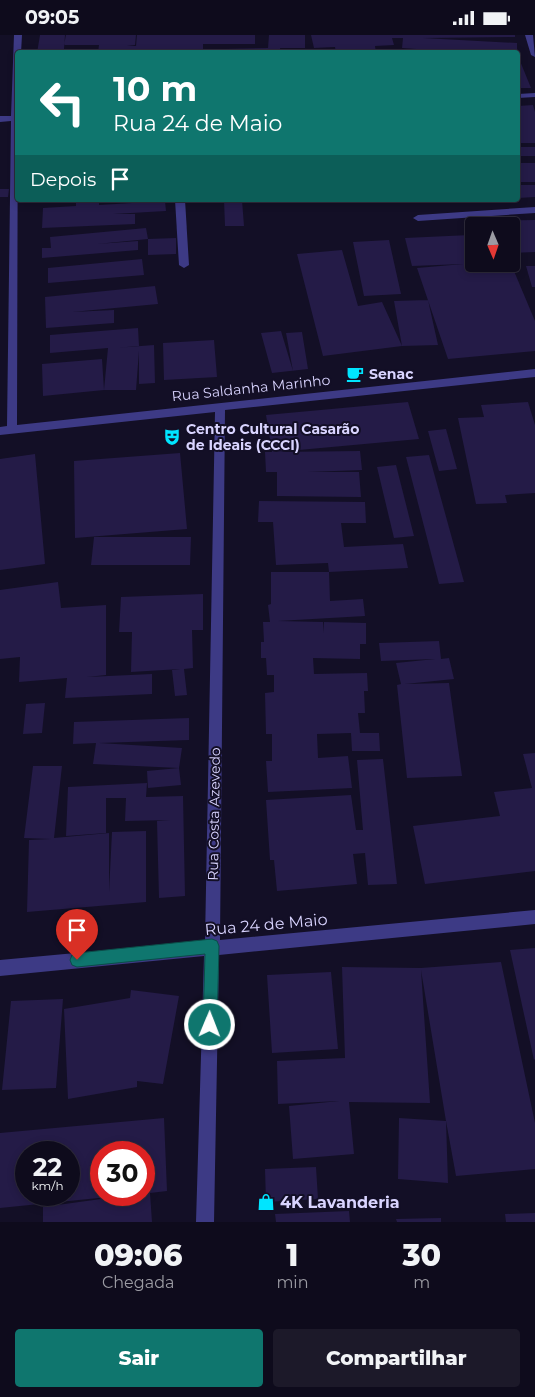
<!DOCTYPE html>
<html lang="pt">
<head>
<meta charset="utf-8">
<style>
  body { margin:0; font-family:Montserrat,sans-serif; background:#1c1929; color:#f1f3f6; height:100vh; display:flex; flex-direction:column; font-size:19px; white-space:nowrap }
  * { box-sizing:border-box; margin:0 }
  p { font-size:16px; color:#9b9ba3 }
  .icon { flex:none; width:28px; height:28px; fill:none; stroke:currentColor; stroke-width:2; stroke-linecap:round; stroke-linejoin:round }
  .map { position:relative; height:1187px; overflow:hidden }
  .drawer { display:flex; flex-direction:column; background:#0e0b1c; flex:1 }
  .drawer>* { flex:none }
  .banner { position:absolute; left:15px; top:15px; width:505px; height:152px; border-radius:5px; box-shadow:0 2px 8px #0003,0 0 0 1px #2e2b3b; background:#0f766e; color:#fff; overflow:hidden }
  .needle { width:32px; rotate:178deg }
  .buttons { position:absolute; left:465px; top:182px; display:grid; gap:10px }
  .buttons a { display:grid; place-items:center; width:55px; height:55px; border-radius:5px; background:#0e0b1c; box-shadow:0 2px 8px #0003,0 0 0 1px #2e2b3b; font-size:25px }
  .speed { position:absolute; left:15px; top:1106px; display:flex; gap:10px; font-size:25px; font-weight:700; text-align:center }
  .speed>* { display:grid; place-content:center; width:65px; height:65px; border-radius:50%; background:#0e0b1c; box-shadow:0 2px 8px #0003,0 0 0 1px #2e2b3b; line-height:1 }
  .speed small { font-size:12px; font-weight:400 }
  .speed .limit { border:8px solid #d22; background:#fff; color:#111 }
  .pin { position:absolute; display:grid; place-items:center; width:42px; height:42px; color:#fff; margin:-51px -21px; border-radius:50% 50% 50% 0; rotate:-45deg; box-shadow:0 0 5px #0007 }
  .pin .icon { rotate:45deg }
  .me { position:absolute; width:55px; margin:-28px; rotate:1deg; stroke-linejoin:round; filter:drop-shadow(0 0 4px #0008) }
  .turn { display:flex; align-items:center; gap:18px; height:105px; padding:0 15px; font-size:22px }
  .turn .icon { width:65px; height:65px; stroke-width:2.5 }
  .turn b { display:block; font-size:35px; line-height:42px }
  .then { display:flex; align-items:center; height:48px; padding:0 15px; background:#0003; gap:10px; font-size:19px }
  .eta { display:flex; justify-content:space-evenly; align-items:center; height:85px; text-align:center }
  .eta b { font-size:30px; font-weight:800; line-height:35px }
  .cta { display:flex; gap:10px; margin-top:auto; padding:10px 15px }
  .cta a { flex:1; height:58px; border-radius:5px; background:#0f766e; color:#fff; font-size:20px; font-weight:800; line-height:58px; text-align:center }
  .cta a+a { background:#1c1929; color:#f1f3f6 }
  .status { display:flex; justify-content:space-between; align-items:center; height:35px; padding:0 25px; background:#0e0b1c; direction:ltr }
  .status svg { height:14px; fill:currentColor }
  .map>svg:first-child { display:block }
  .building { fill:#241b47; fill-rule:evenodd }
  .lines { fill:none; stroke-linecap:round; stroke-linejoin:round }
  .service { fill:#3d3a85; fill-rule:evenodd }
  .minor { fill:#3d3a85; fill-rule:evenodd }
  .route { fill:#0f766e; stroke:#0a4d48 }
  .labels { text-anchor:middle; stroke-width:4; stroke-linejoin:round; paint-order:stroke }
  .poi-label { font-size:14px; font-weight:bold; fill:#d9d4ff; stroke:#130f26; text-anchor:start }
  .street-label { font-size:14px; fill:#d9d4ff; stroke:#130f26 }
  .near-street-label { font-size:16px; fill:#d9d4ff; stroke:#130f26 }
  .near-poi-label { font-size:16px; font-weight:bold; fill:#d9d4ff; stroke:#130f26; text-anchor:start }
</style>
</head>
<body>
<div class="status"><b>09:05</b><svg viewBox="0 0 49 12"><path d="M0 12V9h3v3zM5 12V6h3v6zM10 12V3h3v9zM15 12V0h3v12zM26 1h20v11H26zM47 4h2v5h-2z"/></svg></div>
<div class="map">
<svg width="535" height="1187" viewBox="0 0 535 1187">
  <rect width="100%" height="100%" fill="#130f26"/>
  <path class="building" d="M 40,0 L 65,0 L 64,14 L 56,15 L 92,15 L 91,18 L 37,18 Z
    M 66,0 L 136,0 L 135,10 L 127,11 L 136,11 L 137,0 L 255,0 L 255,9 L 203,9 L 203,15 L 170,15 L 170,18 L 98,18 L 99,10 L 64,10 Z
    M 269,0 L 305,0 L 305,13 L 280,13 L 281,18 L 224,18 L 224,14 L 268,13 Z
    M 311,0 L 515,0 L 515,2 L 423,3 L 517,8 L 517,18 L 475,18 L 402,13 L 403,3 L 392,3 L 394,10 L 375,11 L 376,18 L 336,18 L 335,12 L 314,13 Z
    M 518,21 L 531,53 L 518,53 Z
    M 533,70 L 535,77 L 535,108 L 518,108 L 518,71 Z
    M 518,112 L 535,112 L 535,121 L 518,121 Z
    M 518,128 L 535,128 L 535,147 L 518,147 Z
    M 518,150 L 535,150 L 535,162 L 518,163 Z
    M 0,154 L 9,154 L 8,162 L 0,162 Z
    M 76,165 L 99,165 L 99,170 L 165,166 L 166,176 L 113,179 L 135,179 L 135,189 L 42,193 L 43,173 L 76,171 Z
    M 224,165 L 242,165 L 244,191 L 225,191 Z
    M 535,185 L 535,217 L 511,218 L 511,191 L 480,191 L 479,186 Z
    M 146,193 L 148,204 L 97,209 L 138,206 L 138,215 L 42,223 L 42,213 L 51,213 L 50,202 Z
    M 470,200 L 474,211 L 474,229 L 511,229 L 535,286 L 535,316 L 448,324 L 417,233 L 463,229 L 412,231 L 405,203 Z
    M 176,203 L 176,219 L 148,220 L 148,204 Z
    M 389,205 L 401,259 L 364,261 L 353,207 Z
    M 342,215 L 358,271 L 382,267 L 402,311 L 394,266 L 428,265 L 438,310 L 402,311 L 323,321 L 297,219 Z
    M 142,224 L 144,240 L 48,248 L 48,233 Z
    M 526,231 L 535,231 L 535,252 L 532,252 Z
    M 155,251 L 158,269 L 72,277 L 114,275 L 114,288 L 46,293 L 45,262 Z
    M 138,293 L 139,311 L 115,313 L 154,310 L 155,348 L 139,349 L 139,316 L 136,355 L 104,355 L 43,361 L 42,329 L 102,324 L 104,355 L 108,313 L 50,318 L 50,300 Z
    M 281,296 L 293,336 L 286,298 L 302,297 L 308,334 L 272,338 L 261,298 Z
    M 214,305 L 217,342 L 164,345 L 163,308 Z
    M 408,367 L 419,404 L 277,417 L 360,416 L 362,435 L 308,437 L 359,437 L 361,462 L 277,461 L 277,437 L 266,437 L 265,417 L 272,417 L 266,380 Z
    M 528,367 L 535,390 L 535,458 L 505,460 L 507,468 L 476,469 L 458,383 L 484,382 L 481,370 Z
    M 446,394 L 457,434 L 439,436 L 428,396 Z
    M 180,418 L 187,494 L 75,503 L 74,426 Z
    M 35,419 L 45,529 L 0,535 L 0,424 Z
    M 429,420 L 464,547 L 439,549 L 406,422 Z
    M 396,430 L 414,501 L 394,503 L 377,432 Z
    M 259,466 L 365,467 L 366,488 L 341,488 L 344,512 L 403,509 L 408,533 L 329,537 L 330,566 L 363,564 L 365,581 L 278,586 L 323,587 L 324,598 L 324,587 L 366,588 L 366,609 L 360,609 L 360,624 L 313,623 L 314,639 L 367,638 L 368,656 L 364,656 L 365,678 L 358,678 L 360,698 L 379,698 L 380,716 L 352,716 L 351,698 L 317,699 L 318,723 L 348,721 L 352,753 L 268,757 L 266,726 L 272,726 L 272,699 L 266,699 L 265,658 L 274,657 L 274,640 L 267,640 L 266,623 L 261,623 L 261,607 L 264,607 L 263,587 L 270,587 L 268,570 L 271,569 L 271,537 L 329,537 L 328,528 L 276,530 L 273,487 L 258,487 Z
    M 94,502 L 191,502 L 190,530 L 91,530 Z
    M 58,547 L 61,573 L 106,570 L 106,640 L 87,642 L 152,639 L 152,659 L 65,663 L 67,643 L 19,647 L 20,622 L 0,624 L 0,555 Z
    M 203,559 L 203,595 L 192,595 L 193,633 L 184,634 L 187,660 L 175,661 L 172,635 L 180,634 L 131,637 L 132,597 L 119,597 L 121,562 Z
    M 439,606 L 441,624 L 449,623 L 454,644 L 405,649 L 449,648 L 462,741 L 407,743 L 397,650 L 401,649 L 396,628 L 435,624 L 381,626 L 379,608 Z
    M 45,668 L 42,698 L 23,699 L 26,669 Z
    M 189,683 L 189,705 L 99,708 L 182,713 L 179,733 L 93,729 L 96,708 L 73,709 L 74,687 Z
    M 535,718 L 535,836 L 425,849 L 413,791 L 500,781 L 494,757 L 532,753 L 523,719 Z
    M 383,724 L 397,849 L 368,850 L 365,818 L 353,819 L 357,849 L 277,856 L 274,825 L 270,825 L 266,765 L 351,760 L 356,795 L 363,795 L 357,725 Z
    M 33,731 L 62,731 L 54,803 L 109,798 L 109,857 L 112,797 L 146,796 L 146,867 L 27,877 L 29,805 L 51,804 L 24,803 Z
    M 179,733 L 181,750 L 148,753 L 147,736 Z
    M 147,748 L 146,762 L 183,761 L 185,861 L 159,863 L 157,786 L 170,785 L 125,786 L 126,763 L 106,763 L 106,798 L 66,801 L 68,752 Z
    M 535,913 L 535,1024 L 534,1025 L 510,915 Z
    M 501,927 L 535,1088 L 535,1134 L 456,1141 L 446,1086 L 448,1148 L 398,1144 L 399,1083 L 446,1086 L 421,935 L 430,1068 L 349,1067 L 354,1119 L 293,1124 L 289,1071 L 339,1066 L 278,1069 L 277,1026 L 345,1023 L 342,932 L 421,933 Z
    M 331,937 L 338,1014 L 272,1018 L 267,940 Z
    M 131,955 L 179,961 L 163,1049 L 137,1046 L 137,1052 L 68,1064 L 64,974 L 130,963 Z
    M 63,964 L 56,1053 L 2,1055 L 11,966 Z
    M 164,1083 L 167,1156 L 150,1158 L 152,1187 L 43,1187 L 43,1172 L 130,1160 L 144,1160 L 144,1118 L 101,1118 L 101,1160 L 118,1161 L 0,1173 L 0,1098 ZM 26,1118 L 69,1118 L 69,1160 L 26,1160 Z
    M 316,1132 L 318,1164 L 266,1167 L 265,1134 Z
    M 349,1176 L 350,1187 L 276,1187 L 275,1179 Z
    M 535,1178 L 535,1187 L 506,1187 L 505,1179 Z
    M 441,1183 L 441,1187 L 397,1187 L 396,1184 Z"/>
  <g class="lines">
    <path class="service" d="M 175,165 L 185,165 L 189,230 L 184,233 L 179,230 Z"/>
    <path class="minor" d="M 14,0 L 22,0 L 21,18 L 18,18 L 17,390 L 535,334 L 535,342 L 225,375 L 220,905 L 535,875 L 535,889 L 219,920 L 214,1187 L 196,1187 L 204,921 L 0,941 L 0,925 L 205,906 L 215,377 L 0,400 L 0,392 L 7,391 L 11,86 L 0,87 L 0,81 L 11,81 Z
      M 525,0 L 533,0 L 535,22 L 531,20 Z
      M 535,58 L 535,62 L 518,63 L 518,59 Z
      M 535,172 L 535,178 L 418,186 L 413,183 L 418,180 Z"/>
  </g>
  <path class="route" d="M 212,904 L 217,906 L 219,911 L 217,990 L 215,995 L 210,997 L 205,995 L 203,990 L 205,919 L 77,932 L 72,930 L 70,925 L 72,920 L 77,918 Z"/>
  <defs>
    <g id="cafe-bare" transform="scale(1.35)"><path d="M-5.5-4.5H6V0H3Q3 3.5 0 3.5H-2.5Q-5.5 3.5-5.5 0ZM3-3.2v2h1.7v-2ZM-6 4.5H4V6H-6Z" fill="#00e5ff" stroke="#130f26" stroke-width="2.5" paint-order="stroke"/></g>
    <g id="theatre-bare" transform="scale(1.35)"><path d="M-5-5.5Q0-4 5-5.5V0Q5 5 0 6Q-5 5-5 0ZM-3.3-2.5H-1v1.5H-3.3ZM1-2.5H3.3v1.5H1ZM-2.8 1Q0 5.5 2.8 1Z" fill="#00e5ff" stroke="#130f26" stroke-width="2.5" paint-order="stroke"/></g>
    <g id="shop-bare" transform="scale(1.35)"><path d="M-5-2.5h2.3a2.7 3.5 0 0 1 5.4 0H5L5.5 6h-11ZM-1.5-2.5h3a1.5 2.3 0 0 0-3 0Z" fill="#00e5ff" stroke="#130f26" stroke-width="2.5" paint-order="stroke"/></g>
  </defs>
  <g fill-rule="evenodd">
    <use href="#cafe-bare" x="355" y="339"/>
    <use href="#theatre-bare" x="172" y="402"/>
    <use href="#shop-bare" x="266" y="1167"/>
  </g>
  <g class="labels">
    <g class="poi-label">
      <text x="369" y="344">Senac</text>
      <text x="186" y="399">Centro Cultural Casarão<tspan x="186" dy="16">de Ideais (CCCI)</tspan></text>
    </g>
    <g class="street-label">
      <text transform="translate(251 353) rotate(-6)" y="5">Rua Saldanha Marinho</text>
      <text transform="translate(214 779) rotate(-89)" y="5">Rua Costa Azevedo</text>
    </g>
    <g class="near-street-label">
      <text transform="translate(266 889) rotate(-5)" y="6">Rua 24 de Maio</text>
    </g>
    <g class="near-poi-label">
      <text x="280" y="1173">4K Lavanderia</text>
    </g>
  </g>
</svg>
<div class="buttons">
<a><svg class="needle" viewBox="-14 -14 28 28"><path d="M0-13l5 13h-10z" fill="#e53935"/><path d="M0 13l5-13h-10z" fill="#9b9ba3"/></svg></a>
</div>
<div class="speed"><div>22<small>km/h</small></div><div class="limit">30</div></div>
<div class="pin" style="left:77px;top:925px;background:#d93025"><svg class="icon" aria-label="arrive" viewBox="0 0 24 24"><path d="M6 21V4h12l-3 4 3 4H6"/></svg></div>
<svg class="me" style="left:210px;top:990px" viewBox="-20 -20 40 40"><circle r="17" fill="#0f766e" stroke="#fff" stroke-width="3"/><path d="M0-11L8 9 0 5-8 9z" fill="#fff"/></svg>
<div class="banner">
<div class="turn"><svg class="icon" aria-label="left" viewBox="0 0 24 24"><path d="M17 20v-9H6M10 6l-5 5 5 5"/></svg><div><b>10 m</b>Rua 24 de Maio</div></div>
<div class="then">Depois<svg class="icon" aria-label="arrive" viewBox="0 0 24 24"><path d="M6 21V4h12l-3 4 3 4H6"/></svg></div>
</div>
</div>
<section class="drawer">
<div class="eta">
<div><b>09:06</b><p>Chegada</p></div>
<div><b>1</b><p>min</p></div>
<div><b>30</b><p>m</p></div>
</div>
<div class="cta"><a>Sair</a><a>Compartilhar</a></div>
</section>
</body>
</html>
